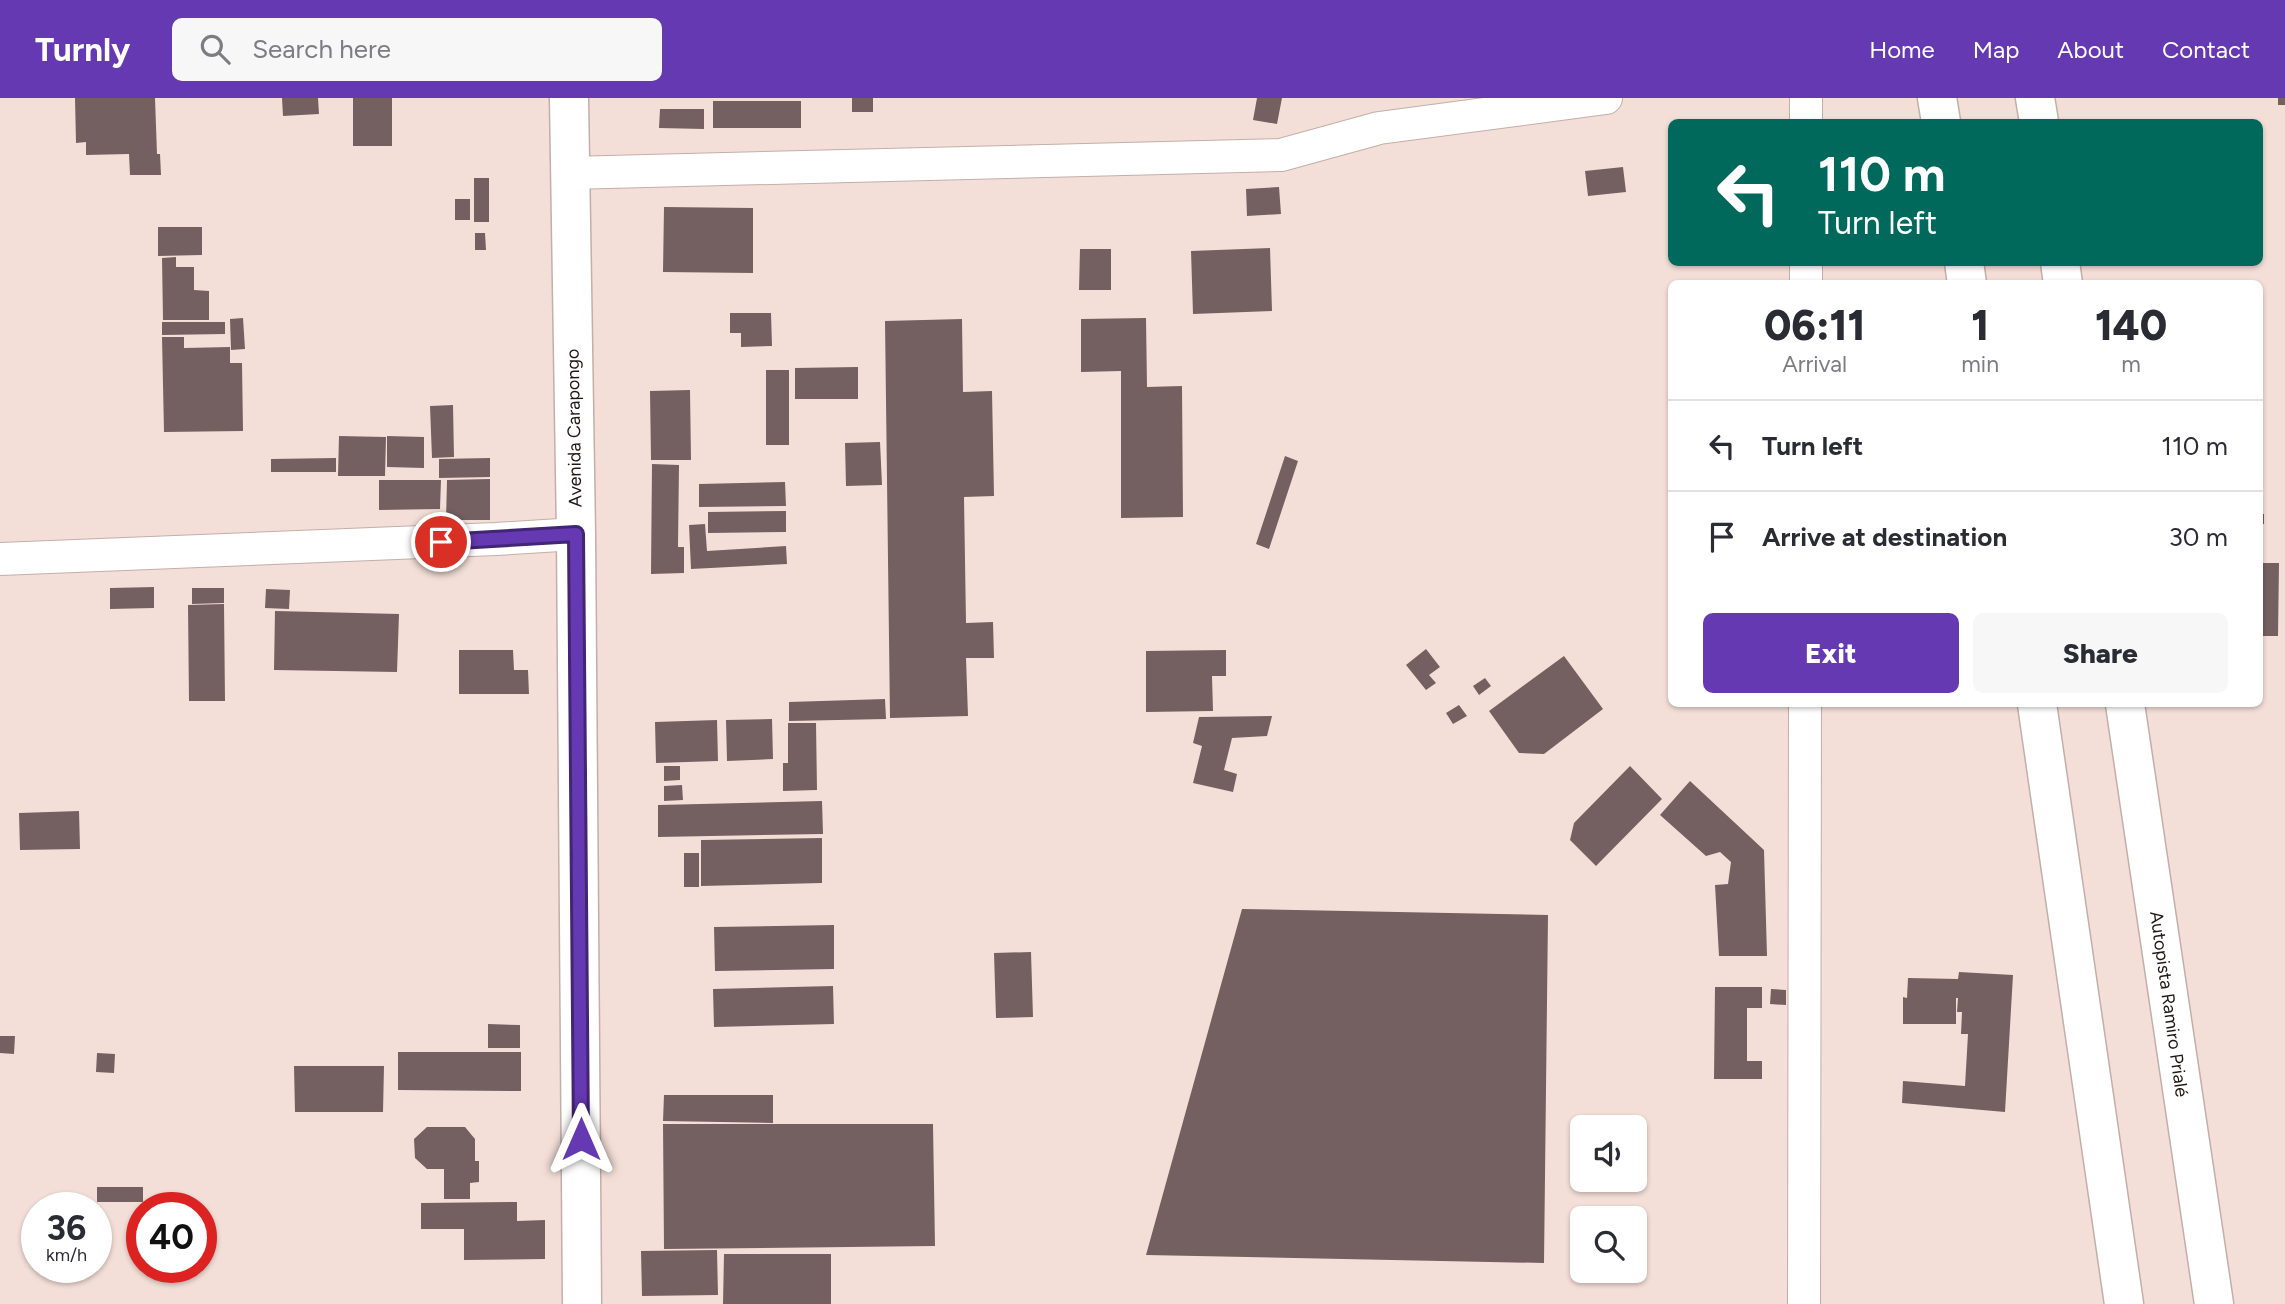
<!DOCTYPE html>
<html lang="en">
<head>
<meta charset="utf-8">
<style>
  body { margin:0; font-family:Figtree,sans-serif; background:#f7f7f7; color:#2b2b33; height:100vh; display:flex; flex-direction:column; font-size:26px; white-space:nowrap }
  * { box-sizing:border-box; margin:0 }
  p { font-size:23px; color:#7c7c81 }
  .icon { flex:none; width:38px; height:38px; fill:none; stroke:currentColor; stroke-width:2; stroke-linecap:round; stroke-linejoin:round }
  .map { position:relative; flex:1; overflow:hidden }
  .panel { position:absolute; left:1668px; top:182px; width:595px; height:427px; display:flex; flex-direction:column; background:#fff; border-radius:10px; box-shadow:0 2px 5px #0004 }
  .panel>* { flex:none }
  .guide { position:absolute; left:1668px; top:21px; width:595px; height:147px; border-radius:10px; box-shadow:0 2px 5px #0004; background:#00695c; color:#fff; overflow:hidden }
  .buttons { position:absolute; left:1570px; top:1017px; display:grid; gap:14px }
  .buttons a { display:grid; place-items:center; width:77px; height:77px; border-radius:10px; background:#fff; box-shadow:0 2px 5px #0004; font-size:35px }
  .speed { position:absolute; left:21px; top:1094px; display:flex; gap:14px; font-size:35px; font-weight:700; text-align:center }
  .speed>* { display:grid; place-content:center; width:91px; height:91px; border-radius:50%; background:#fff; box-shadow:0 2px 5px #0004; line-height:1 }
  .speed small { font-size:18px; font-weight:400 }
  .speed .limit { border:10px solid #d22; background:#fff; color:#111 }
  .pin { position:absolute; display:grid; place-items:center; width:60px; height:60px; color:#fff; margin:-30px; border:4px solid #fff; border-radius:50%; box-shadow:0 2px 7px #0007 }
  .me { position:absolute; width:77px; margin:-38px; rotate:0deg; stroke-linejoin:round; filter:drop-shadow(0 0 5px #0008) }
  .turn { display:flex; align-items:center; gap:24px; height:147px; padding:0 35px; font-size:32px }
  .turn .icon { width:91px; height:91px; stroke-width:2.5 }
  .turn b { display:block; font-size:49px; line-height:60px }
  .eta { display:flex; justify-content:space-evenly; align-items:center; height:119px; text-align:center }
  .eta b { font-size:42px; font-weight:800; line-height:49px }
  .primary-button { display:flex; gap:14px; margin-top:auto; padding:14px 35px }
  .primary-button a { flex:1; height:80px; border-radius:10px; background:#6539b1; color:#fff; font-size:28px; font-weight:800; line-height:80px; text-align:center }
  .primary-button a+a { background:#f7f7f7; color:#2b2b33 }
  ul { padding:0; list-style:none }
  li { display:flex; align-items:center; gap:21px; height:91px; padding:0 35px; border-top:2px solid #e1e1e2 }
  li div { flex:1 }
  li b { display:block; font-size:26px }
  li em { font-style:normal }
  header { display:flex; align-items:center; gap:42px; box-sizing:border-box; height:98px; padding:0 35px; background:#6539b1; color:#fff }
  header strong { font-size:33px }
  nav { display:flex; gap:38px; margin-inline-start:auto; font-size:24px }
  .search { width:490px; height:63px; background:#f7f7f7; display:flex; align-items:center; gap:18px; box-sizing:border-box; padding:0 24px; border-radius:10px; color:#7c7c81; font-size:26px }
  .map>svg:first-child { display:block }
  .building { fill:#746060 }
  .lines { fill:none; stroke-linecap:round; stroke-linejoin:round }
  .street-casing { stroke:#c3aea8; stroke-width:34 }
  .secondary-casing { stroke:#c3aea8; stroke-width:41 }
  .highway-casing { stroke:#c3aea8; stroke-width:41 }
  .street { stroke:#fff; stroke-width:32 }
  .secondary { stroke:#fff; stroke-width:38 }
  .highway { stroke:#fff; stroke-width:38 }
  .route-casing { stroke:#422573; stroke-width:18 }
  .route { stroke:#6539b1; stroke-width:12 }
  .labels { text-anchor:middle; stroke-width:7; stroke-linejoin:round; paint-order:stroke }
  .street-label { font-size:18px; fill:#1f1815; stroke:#fff }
</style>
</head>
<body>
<header>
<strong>Turnly</strong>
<div class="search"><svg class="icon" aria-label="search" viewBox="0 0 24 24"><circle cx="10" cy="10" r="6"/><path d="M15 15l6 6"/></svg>Search here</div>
<nav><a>Home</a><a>Map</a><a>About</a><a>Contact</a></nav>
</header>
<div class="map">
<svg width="2285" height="1206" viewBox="0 0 2285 1206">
  <rect width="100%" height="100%" fill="#f4dfd8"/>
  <path class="building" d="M 75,0 L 155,0 L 157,56 L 160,56 L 161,77 L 130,77 L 129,56 L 86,57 L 86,44 L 76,45 Z
    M 282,0 L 318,0 L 319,16 L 283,18 Z
    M 353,0 L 392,0 L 392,48 L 353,48 Z
    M 852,0 L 873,0 L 873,14 L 852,14 Z
    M 1257,0 L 1282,0 L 1277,26 L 1253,22 Z
    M 2278,0 L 2285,0 L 2285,7 L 2278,7 Z
    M 713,3 L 801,3 L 801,30 L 713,30 Z
    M 660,11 L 704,11 L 704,31 L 659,30 Z
    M 1623,69 L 1626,94 L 1588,98 L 1585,73 Z
    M 474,80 L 489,80 L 489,124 L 474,124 Z
    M 1279,89 L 1281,116 L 1247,118 L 1246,91 Z
    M 455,101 L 470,101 L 470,122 L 455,122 Z
    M 664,109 L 753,110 L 753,175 L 663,174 Z
    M 158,129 L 202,129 L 202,157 L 158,158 Z
    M 475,135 L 485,135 L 486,152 L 475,152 Z
    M 1270,150 L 1272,213 L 1193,216 L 1191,153 Z
    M 1080,151 L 1111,151 L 1111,192 L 1079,192 Z
    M 176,159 L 176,169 L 194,169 L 194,192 L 209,193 L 209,222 L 163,222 L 162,160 Z
    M 730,215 L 771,215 L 772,248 L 741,249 L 741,235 L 730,235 Z
    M 243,220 L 245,251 L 231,252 L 230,221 Z
    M 1146,220 L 1147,289 L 1182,288 L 1183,419 L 1121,420 L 1121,273 L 1081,274 L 1081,221 Z
    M 962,221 L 963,294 L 992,293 L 994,398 L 964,399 L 966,525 L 993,524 L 994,560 L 966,560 L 968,618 L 890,620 L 885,223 Z
    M 162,224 L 225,224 L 225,236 L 162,237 Z
    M 162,239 L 184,239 L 184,250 L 230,249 L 230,265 L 242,265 L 243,333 L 164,334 Z
    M 858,269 L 858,301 L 795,301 L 795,270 Z
    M 766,272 L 789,272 L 789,347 L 766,347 Z
    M 690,292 L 691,362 L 651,362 L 650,293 Z
    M 453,307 L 454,359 L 432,360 L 430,308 Z
    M 339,338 L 386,339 L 385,378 L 338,378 Z
    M 387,338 L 424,339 L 424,370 L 387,369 Z
    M 880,344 L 882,387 L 846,388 L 845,345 Z
    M 1285,358 L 1298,363 L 1269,451 L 1256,446 Z
    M 336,360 L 336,374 L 271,374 L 271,361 Z
    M 490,360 L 490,379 L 439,380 L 439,361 Z
    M 652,366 L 679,367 L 678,449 L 684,449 L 684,475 L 651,476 Z
    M 490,381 L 490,422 L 446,422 L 447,382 Z
    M 379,382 L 441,382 L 440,411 L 379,412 Z
    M 785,384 L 786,408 L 699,409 L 699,386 Z
    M 786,413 L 786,434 L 708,435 L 708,414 Z
    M 2259,416 L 2264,416 L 2264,426 L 2259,426 Z
    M 705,426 L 707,453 L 786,448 L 787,466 L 691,471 L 689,427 Z
    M 2259,465 L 2279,465 L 2278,538 L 2259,538 Z
    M 154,489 L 154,510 L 110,511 L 110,490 Z
    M 192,490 L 224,490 L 224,505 L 192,506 Z
    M 266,491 L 290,492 L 289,511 L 265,510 Z
    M 224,506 L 225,603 L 189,603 L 188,507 Z
    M 275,513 L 399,516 L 397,574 L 274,572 Z
    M 1426,551 L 1440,569 L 1429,577 L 1436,585 L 1426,592 L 1406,567 Z
    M 459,552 L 513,552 L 514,572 L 528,572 L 529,596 L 459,596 Z
    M 1226,552 L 1226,578 L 1212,578 L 1213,613 L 1146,614 L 1146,553 Z
    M 1564,558 L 1603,611 L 1544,656 L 1519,655 L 1489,613 Z
    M 1485,580 L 1491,588 L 1479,597 L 1473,588 Z
    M 885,601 L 886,621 L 789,623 L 789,604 Z
    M 1459,607 L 1467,618 L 1453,626 L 1446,615 Z
    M 1272,618 L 1267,638 L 1232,640 L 1224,672 L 1237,676 L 1233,694 L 1193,685 L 1202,648 L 1193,645 L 1199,619 Z
    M 772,621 L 773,661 L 727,663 L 726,622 Z
    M 717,622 L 718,663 L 656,665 L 655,624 Z
    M 788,625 L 816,625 L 817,692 L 783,693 L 783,665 L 788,665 Z
    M 664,668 L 680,668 L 680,682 L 664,683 Z
    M 1630,668 L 1662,701 L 1596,768 L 1570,742 L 1574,725 Z
    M 1690,683 L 1764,752 L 1767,858 L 1719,858 L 1715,787 L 1728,786 L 1731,764 L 1720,754 L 1706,758 L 1660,717 Z
    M 682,687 L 683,702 L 664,703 L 664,688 Z
    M 822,703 L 823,736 L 658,739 L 658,707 Z
    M 79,713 L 80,751 L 20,752 L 19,715 Z
    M 822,740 L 822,785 L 701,788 L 701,742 Z
    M 684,755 L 699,755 L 699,789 L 684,789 Z
    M 1242,811 L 1548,817 L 1544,1165 L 1146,1157 Z
    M 834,827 L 834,871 L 715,873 L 714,829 Z
    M 1031,854 L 1033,919 L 996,920 L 994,855 Z
    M 1959,874 L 2013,877 L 2005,1014 L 1902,1005 L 1903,983 L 1965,988 L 1968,936 L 1961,936 L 1962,914 L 1957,914 L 1958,900 L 1956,900 L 1956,926 L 1903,926 L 1903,899 L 1907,900 L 1908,880 L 1958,881 Z
    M 833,888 L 834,926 L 714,929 L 713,891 Z
    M 1715,889 L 1762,889 L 1762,910 L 1747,910 L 1747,963 L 1762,963 L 1762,981 L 1714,981 Z
    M 1771,891 L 1786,892 L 1786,907 L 1770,906 Z
    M 488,926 L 520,927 L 520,950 L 488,950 Z
    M 0,938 L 15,938 L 14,956 L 0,955 Z
    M 398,954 L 521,954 L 521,993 L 398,992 Z
    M 97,955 L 115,956 L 114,975 L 96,974 Z
    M 294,968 L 384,968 L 383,1014 L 295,1014 Z
    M 664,997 L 773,997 L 773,1025 L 663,1023 Z
    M 663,1026 L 933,1026 L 935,1148 L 664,1151 Z
    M 427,1029 L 465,1029 L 475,1041 L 475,1063 L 479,1063 L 479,1084 L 470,1085 L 470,1101 L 444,1101 L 444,1071 L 427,1071 L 415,1060 L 414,1041 Z
    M 97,1089 L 143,1089 L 143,1104 L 97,1104 Z
    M 517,1104 L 517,1123 L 545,1122 L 545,1161 L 464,1162 L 464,1131 L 421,1131 L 421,1105 Z
    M 717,1152 L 718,1197 L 642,1198 L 641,1153 Z
    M 724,1156 L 831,1156 L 831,1206 L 723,1206 Z"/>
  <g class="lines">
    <g class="street-casing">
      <path id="street" d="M 1806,24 L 1806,0
        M 569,75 L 1281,57 L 1379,30 L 1606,0
        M 1806,186 L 1806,164
        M 0,461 L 496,441 L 576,436
        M 1804,1206 L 1805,606"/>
    </g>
    <g class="secondary-casing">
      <path id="secondary" d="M 569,0 L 576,436 L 582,1206"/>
    </g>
    <g class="highway-casing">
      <path id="highway" d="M 1937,0 L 1941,24
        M 2035,0 L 2039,24
        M 1964,164 L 1967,186
        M 2060,164 L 2063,186
        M 2037,606 L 2124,1206
        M 2125,606 L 2214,1206"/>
    </g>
    <use href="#street" class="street"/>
    <use href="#secondary" class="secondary"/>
    <use href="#highway" class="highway"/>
  </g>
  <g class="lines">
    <g class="route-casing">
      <path id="route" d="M 441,444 L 576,436 L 581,1041"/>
    </g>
    <use href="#route" class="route"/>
  </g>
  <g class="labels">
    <g class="street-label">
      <text transform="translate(574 330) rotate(-91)" y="6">Avenida Carapongo</text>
      <text transform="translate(2169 906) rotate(82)" y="6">Autopista Ramiro Prialé</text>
    </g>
  </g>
</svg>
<div class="buttons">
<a><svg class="icon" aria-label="sound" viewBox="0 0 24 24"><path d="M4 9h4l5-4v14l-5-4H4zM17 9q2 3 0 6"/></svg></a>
<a><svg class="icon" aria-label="search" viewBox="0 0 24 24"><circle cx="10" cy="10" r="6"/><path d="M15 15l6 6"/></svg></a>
</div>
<div class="speed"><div>36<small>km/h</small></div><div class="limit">40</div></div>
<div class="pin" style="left:441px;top:444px;background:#d93025"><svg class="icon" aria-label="arrive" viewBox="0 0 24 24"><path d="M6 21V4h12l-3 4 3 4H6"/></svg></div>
<svg class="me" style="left:581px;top:1041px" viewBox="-20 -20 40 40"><path d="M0-17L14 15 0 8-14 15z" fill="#6539b1" stroke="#fff" stroke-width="4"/></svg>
<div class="guide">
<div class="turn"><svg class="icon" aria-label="left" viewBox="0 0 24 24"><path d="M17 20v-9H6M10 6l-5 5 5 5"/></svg><div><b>110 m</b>Turn left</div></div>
</div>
<section class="panel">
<div class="eta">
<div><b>06:11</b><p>Arrival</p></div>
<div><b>1</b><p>min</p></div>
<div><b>140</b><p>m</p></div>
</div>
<ul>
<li><svg class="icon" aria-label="left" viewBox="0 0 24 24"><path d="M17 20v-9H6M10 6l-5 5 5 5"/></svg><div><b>Turn left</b></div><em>110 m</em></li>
<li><svg class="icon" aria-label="arrive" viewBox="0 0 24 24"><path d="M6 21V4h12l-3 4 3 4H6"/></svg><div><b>Arrive at destination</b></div><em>30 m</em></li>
</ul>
<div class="primary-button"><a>Exit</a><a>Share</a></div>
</section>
</div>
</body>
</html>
